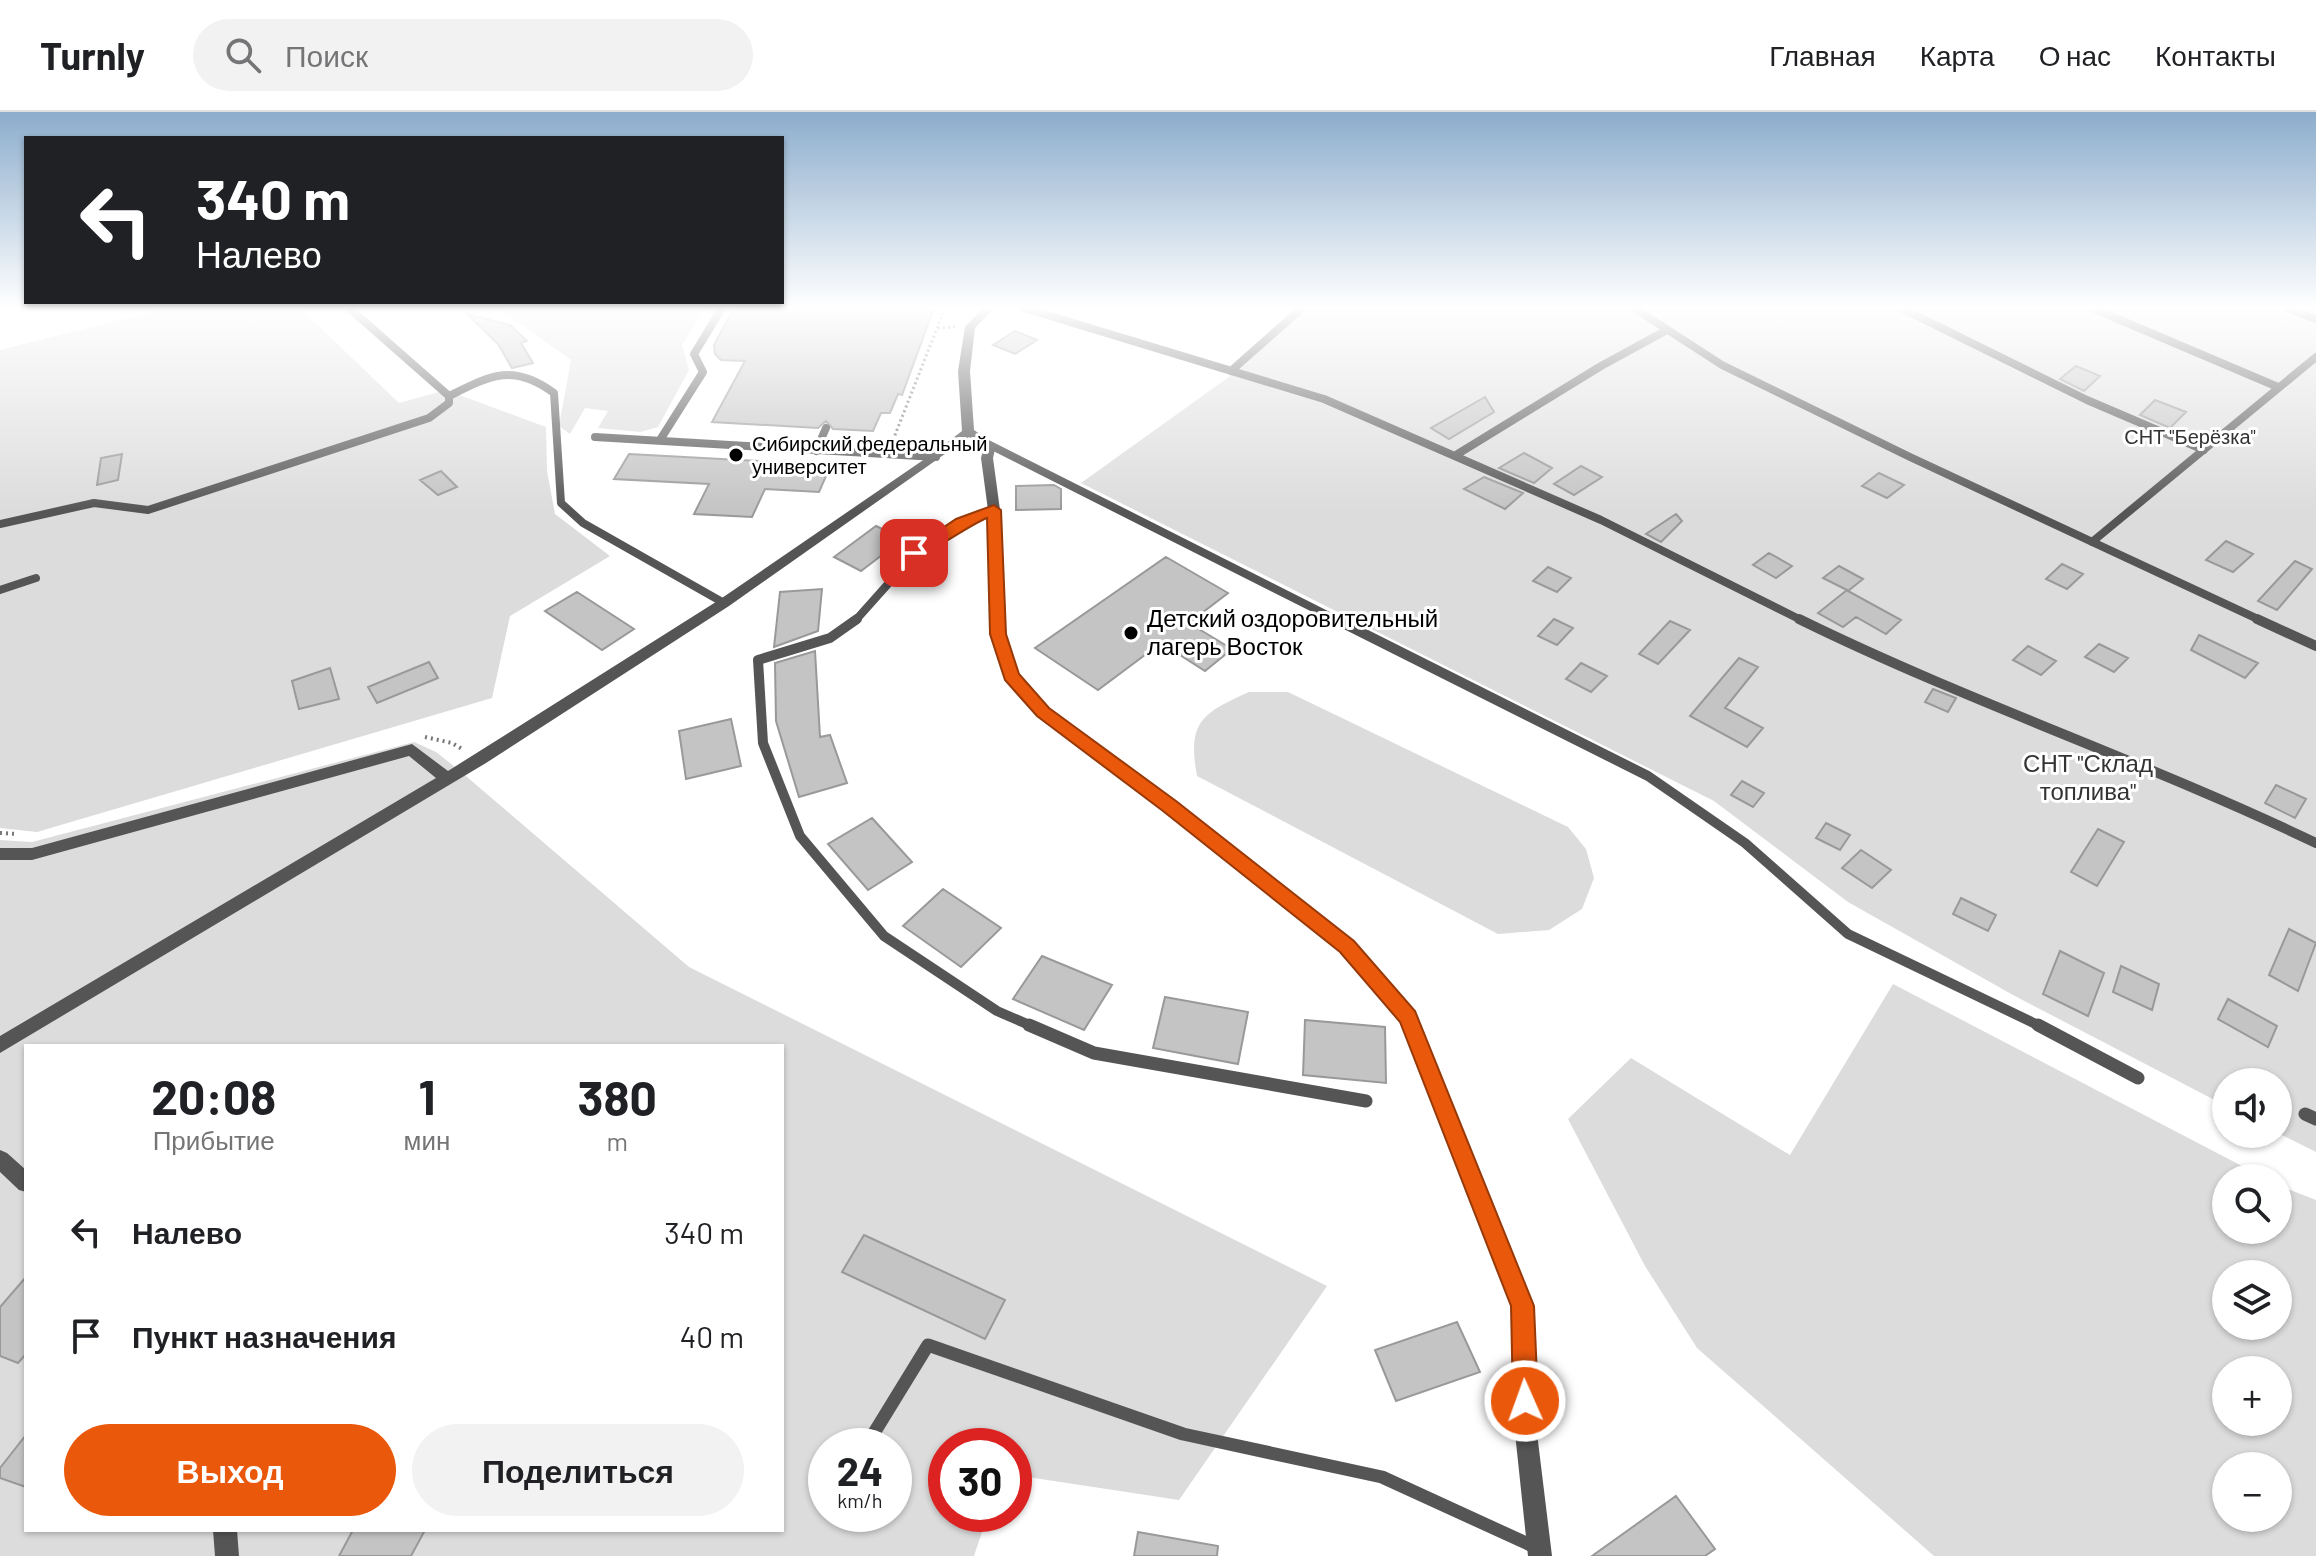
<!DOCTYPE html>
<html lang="ru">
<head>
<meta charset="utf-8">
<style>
  body { margin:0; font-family:Barlow,sans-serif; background:#f2f2f2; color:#202124; height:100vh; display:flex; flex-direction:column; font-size:30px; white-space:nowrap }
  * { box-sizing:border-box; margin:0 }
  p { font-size:26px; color:#757577 }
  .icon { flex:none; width:44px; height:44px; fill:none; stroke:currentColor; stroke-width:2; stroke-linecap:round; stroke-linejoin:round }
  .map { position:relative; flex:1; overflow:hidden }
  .side { position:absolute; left:24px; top:932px; width:760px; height:488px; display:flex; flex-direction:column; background:#fff; border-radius:0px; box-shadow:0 2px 6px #0004 }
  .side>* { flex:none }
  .hud { position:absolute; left:24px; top:24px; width:760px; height:168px; border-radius:0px; box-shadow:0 2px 6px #0004; background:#202124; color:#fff; overflow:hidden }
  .controls { position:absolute; left:2212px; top:956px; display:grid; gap:16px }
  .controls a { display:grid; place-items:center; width:80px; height:80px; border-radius:50%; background:#fff; box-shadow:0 2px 6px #0004; font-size:40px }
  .speed { position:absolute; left:808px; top:1316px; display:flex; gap:16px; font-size:40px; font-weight:700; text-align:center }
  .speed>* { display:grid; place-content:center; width:104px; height:104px; border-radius:50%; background:#fff; box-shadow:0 2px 6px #0004; line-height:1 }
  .speed small { font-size:20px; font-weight:400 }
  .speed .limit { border:12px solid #d22; background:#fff; color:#111 }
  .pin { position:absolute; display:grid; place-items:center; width:68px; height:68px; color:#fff; margin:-34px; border-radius:16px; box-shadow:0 4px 12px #0006 }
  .me { position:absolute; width:88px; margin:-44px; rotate:358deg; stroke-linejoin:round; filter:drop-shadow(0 0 6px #0008) }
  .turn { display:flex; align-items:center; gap:28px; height:168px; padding:0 40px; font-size:36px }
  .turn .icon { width:104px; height:104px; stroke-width:2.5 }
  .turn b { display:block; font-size:56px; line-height:68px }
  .eta { display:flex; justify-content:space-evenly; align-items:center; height:136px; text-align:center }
  .eta b { font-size:48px; font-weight:700; line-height:56px }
  .action { display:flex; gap:16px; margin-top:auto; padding:16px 40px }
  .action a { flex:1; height:92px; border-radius:48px; background:#ea580c; color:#fff; font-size:32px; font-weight:700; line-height:92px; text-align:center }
  .action a+a { background:#f2f2f2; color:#202124 }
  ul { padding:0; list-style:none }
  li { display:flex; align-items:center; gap:24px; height:104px; padding:0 40px }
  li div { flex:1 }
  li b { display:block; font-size:30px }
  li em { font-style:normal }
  header { display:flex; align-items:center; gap:48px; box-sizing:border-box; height:112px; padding:0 40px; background:#fff; border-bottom:2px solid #e0e0e0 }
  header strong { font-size:38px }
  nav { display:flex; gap:44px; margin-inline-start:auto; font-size:28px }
  .search { width:560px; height:72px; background:#f2f2f2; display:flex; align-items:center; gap:20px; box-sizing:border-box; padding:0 28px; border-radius:44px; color:#757577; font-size:30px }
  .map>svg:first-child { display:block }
  .green { fill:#dcdcdc; fill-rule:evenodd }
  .building { fill:#c4c4c4; stroke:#999; stroke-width:2 }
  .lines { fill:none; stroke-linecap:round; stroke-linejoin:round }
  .path-far1 { stroke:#777; stroke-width:3; stroke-dasharray:2 3; stroke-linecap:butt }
  .path { stroke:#777; stroke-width:4; stroke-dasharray:2 4; stroke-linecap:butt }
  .service-far2 { stroke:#555; stroke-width:8 }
  .service-far1 { stroke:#555; stroke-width:10 }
  .service { stroke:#555; stroke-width:13 }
  .minor { fill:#555; fill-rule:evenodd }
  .route { fill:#ea580c; stroke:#983908; stroke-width:2 }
  .poi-dot { fill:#000; stroke:#fff; stroke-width:3 }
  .labels { text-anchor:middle; stroke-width:6; stroke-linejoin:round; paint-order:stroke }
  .far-park-label { font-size:20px; fill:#333; stroke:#fff }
  .far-poi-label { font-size:20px; fill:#000; stroke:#fff; text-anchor:start }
  .poi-label { font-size:24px; fill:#000; stroke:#fff; text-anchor:start }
  .park-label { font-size:24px; fill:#333; stroke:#fff }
</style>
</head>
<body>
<header>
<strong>Turnly</strong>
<div class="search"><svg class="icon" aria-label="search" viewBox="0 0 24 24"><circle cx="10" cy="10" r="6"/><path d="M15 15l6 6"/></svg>Поиск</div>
<nav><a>Главная</a><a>Карта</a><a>О нас</a><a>Контакты</a></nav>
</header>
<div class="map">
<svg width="2316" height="1444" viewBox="0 0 2316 1444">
  <rect width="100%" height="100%" fill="#fff"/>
  <path class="green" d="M 167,196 L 300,196 L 399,291 L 446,278 L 546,315 L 547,359 L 555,402 L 610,444 L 510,504 L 492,586 L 37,720 L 0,716 L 0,238 Z
    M 506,196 L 706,196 L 682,233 L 689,258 L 658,315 L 640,320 L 598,316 L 608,299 L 585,296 L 570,322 L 559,314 L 571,248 L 501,198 Z
    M 1307,196 L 2316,196 L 2316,1040 L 2278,1021 L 2278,970 L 2226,970 L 2226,994 L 2013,883 L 1848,790 L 1714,689 L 1081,371 L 1240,257 Z
    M 1249,580 L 1288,580 L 1568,715 L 1586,737 L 1594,766 L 1582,797 L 1549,818 L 1498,822 L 1197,664 C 1187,610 1202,601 1249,580 Z
    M 414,630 L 436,640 L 460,659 L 689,855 L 1327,1174 L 1179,1388 L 1014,1363 L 1014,1334 L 946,1334 L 946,1402 L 988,1402 L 974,1444 L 0,1444 L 0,728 L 32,730 ZM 26,934 L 782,934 L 782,1418 L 26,1418 ZM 826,1334 L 894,1334 L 894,1402 L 826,1402 Z
    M 1893,872 L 2265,1066 L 2226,1066 L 2226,1118 L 2278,1118 L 2278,1073 L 2316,1088 L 2316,1444 L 1934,1444 L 1697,1236 L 1645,1154 L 1568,1007 L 1631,946 L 1790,1043 ZM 2278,1162 L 2278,1214 L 2226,1214 L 2226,1162 ZM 2278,1258 L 2278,1310 L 2226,1310 L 2226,1258 ZM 2226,1354 L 2278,1354 L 2278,1406 L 2226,1406 Z"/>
  <path class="building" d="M 734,196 L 934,196 L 902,283 L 898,282 L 890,301 L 881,301 L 873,319 L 833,317 L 826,309 L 818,316 L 712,310 L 745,249 L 721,248 L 715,242 L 714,233 Z
    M 467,202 L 510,213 L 527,229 L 521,231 L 533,251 L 512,256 L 498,232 Z
    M 1015,219 L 1037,228 L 1015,242 L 993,233 Z
    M 2076,254 L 2100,264 L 2084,279 L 2060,267 Z
    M 1485,285 L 1494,300 L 1449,327 L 1431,316 Z
    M 2155,288 L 2186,300 L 2170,316 L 2140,303 Z
    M 1524,341 L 1552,356 L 1534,371 L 1499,356 Z
    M 122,342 L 118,368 L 97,373 L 101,346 Z
    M 629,342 L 740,348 L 831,353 L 819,380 L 765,377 L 752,405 L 694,402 L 709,372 L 614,367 Z
    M 1581,354 L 1602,365 L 1574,383 L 1554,372 Z
    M 441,359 L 457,375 L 438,383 L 420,368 Z
    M 1879,361 L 1904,373 L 1887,386 L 1862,374 Z
    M 1484,365 L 1523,381 L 1505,397 L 1464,377 Z
    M 1054,373 L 1061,377 L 1061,397 L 1016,398 L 1016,374 Z
    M 1676,402 L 1682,409 L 1661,430 L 1646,422 Z
    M 876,414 L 903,427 L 861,459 L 834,445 Z
    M 2226,429 L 2253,442 L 2233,460 L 2206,448 Z
    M 1769,441 L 1792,454 L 1776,466 L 1753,453 Z
    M 1166,445 L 1228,481 L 1189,511 L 1232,537 L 1205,559 L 1161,531 L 1098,578 L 1035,536 Z
    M 2295,449 L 2312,457 L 2277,498 L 2258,489 Z
    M 2062,452 L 2083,462 L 2067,477 L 2046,467 Z
    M 1839,454 L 1863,467 L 1848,479 L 1901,508 L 1886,522 L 1856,505 L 1843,515 L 1818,501 L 1847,478 L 1823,466 Z
    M 1548,455 L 1571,466 L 1557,480 L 1533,469 Z
    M 822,477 L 818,519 L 774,535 L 780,480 Z
    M 577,480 L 634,517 L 602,538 L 545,499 Z
    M 1554,507 L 1573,516 L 1557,533 L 1538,524 Z
    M 1670,509 L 1690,518 L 1658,552 L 1639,542 Z
    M 2199,523 L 2258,551 L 2245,566 L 2191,538 Z
    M 2099,532 L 2128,546 L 2114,560 L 2085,545 Z
    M 2028,534 L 2056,549 L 2041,563 L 2013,548 Z
    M 815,539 L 820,625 L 830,623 L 847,671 L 799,685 L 776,609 L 775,551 Z
    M 1739,546 L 1758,555 L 1725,596 L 1763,616 L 1747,635 L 1690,604 Z
    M 429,550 L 438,566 L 377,591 L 368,575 Z
    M 1581,551 L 1607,564 L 1591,580 L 1566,567 Z
    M 330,556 L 339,587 L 299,597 L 292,569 Z
    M 1933,577 L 1956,586 L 1948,600 L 1925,590 Z
    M 731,607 L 741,654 L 686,667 L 679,619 Z
    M 1742,669 L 1764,681 L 1753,695 L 1731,683 Z
    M 2276,673 L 2306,687 L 2295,706 L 2265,691 Z
    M 872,706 L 912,750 L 868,778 L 828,732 Z
    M 1826,711 L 1850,723 L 1840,738 L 1816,726 Z
    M 2098,717 L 2124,730 L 2097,774 L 2071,760 Z
    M 1861,738 L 1891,758 L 1872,776 L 1842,756 Z
    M 943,777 L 1001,816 L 961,855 L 903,814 Z
    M 1961,786 L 1996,803 L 1988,819 L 1953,802 Z
    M 2289,817 L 2316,831 L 2298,879 L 2269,863 Z
    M 2060,839 L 2104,861 L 2088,904 L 2043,882 Z
    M 1042,844 L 1112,873 L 1084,918 L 1013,887 Z
    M 2121,854 L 2159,872 L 2152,898 L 2113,880 Z
    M 1165,885 L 1248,900 L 1238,952 L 1153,936 Z
    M 2228,887 L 2277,914 L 2268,935 L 2218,907 Z
    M 1305,908 L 1385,915 L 1386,971 L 1303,963 Z
    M 864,1123 L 1005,1188 L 985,1227 L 842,1160 Z
    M 26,1165 L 26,1242 L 18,1251 L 0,1244 L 0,1195 Z
    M 1457,1210 L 1480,1260 L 1396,1289 L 1375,1238 Z
    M 26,1323 L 26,1375 L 0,1366 L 0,1356 Z
    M 1676,1384 L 1715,1437 L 1705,1444 L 1592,1444 Z
    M 353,1418 L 425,1418 L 411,1444 L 339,1444 Z
    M 1138,1420 L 1218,1434 L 1217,1444 L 1134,1444 Z"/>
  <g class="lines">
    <path class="path-far1" d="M 938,216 L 955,215
      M 893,328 L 945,196"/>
    <path class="path" d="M 425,625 L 452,631 L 462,637
      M 0,721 L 18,722"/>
    <path class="service-far2" d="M 349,196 L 449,284
      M 1024,196 L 1324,287 L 1601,408 L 1803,509
      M 1634,196 L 1722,253 L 1910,345 L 2262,509
      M 1901,196 L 2087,288 L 2204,338
      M 2092,196 L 2278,275
      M 2287,196 L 2316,207
      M 1231,259 L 1302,196
      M 595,325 L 936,345
      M 660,328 L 703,260 L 694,242 L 722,196
      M 990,333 L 1339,509
      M 816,339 L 826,316
      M 1456,343 L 1601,254 L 1667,218
      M 0,412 L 94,391 L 148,398 L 429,306 L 449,291 L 449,284 C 491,263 513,251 554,281 L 561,391 L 583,411 L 724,491
      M 2092,430 L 2316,245
      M 0,478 L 36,466
      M 855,509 L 921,435 L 951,417 L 994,398"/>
    <path class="service-far1" d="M 857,507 L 830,526 L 758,548 L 763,631 L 800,724 L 884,824 L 997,899 L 1034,915
      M 1335,507 L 1648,664 L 1745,731 L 1848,822 L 2042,915
      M 1799,507 C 1968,590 2147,650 2316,731
      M 2257,507 L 2316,534"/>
    <path class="service" d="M 1029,913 L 1094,941 L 1366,989
      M 2038,913 L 2138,966
      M 2305,1002 L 2316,1007
      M 866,1334 L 928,1233 L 1183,1322 L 1382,1365 L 1537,1436"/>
    <path class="minor" d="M 983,196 L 994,196 L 975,216 L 970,259 L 974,318 L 996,333 L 993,346 L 1000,398 L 1005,522 L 1018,562 L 1048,596 L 1176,690 L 1353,830 L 1414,900 L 1532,1194 L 1537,1321 L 1552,1444 L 1528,1444 L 1515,1321 L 1512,1194 L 1401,909 L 1341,840 L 1164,698 L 1038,604 L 1006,568 L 991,522 L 988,398 L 981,346 L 984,334 L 969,325 L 729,494 L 486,651 L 0,941 L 0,924 L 436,666 L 409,644 L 32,748 L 0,748 L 0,736 L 32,736 L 412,632 L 448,659 L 719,488 L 932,342 L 962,319 L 958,259 L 965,215 Z
      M 0,1038 L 7,1041 L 26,1058 L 26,1080 L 19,1078 L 0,1060 Z
      M 213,1418 L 237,1418 L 239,1444 L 215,1444 Z"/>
  </g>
  <linearGradient id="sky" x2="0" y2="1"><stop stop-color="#8cadcc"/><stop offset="0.49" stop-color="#fff"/><stop offset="1" stop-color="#fff" stop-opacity="0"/></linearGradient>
  <rect width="2316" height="399" fill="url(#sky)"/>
  <path class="route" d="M 994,393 L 1001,398 L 1006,522 L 1019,562 L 1049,596 L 1176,689 L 1354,829 L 1415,899 L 1534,1194 L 1538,1289 L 1534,1298 L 1525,1302 L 1516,1298 L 1513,1289 L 1511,1194 L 1400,910 L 1340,840 L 1163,699 L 1037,604 L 1005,568 L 990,522 L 987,406 C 968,413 925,447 909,444 L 906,441 L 956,407 Z"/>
  <g class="poi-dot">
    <circle cx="736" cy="343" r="8"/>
    <circle cx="1131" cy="521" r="8"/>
  </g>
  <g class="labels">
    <g class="far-park-label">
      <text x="2190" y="332">СНТ "Берёзка"</text>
    </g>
    <g class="far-poi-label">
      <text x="752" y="339">Сибирский федеральный<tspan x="752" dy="23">университет</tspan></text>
    </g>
    <g class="poi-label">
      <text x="1147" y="515">Детский оздоровительный<tspan x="1147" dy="28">лагерь Восток</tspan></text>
    </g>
    <g class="park-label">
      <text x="2088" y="660">СНТ "Склад<tspan x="2088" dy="28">топлива"</tspan></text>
    </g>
  </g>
</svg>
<div class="controls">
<a><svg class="icon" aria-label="sound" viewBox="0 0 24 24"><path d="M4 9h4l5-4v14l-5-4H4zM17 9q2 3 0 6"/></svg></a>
<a><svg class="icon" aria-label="search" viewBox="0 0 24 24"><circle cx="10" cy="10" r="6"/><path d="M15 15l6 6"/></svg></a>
<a><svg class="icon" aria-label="layers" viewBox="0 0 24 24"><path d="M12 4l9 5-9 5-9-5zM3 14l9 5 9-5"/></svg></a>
<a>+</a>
<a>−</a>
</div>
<div class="speed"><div>24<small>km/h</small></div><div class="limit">30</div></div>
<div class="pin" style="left:914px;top:441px;background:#d93025"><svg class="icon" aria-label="arrive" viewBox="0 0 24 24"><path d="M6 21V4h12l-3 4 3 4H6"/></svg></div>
<svg class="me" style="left:1525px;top:1289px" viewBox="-20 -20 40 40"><circle r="17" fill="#ea580c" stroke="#fff" stroke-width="3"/><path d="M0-11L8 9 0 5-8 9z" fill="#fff"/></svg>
<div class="hud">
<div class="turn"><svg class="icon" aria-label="left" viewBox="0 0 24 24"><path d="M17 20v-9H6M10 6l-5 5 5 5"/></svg><div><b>340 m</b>Налево</div></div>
</div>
<section class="side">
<div class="eta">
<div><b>20:08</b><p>Прибытие</p></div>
<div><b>1</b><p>мин</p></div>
<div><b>380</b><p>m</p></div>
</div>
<ul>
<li><svg class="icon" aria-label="left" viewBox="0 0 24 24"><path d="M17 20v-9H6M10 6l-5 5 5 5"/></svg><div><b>Налево</b></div><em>340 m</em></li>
<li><svg class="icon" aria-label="arrive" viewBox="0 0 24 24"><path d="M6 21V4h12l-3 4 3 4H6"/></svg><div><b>Пункт назначения</b></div><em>40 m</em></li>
</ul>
<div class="action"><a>Выход</a><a>Поделиться</a></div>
</section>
</div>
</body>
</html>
